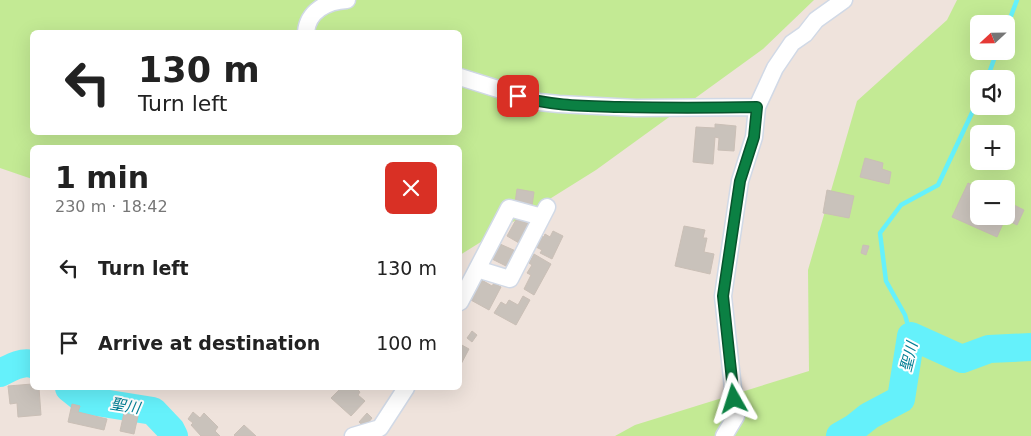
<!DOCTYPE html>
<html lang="en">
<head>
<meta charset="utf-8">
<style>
  body { margin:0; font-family:"DejaVu Sans","Noto Sans JP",sans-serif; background:#f6f6f6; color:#222; height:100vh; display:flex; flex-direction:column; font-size:19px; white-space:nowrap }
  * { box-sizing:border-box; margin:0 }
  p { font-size:16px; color:#767676 }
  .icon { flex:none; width:28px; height:28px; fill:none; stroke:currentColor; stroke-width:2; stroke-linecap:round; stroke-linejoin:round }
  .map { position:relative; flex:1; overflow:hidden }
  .side { position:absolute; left:30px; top:145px; width:432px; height:245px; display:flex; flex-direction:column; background:#fff; border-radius:8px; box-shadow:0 5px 20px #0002 }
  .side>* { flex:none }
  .hud { position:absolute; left:30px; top:30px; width:432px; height:105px; border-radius:8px; box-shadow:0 5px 20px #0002; background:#fff; color:#222; overflow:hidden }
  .needle { width:32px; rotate:248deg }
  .fabs { position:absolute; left:970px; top:15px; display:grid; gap:10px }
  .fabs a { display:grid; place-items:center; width:45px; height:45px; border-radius:8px; background:#fff; box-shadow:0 5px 20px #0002; font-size:25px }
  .pin { position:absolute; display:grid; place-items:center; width:42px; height:42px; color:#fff; margin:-21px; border-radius:10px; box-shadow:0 2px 8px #0006 }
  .me { position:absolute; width:55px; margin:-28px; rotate:354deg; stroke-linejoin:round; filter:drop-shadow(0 0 4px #0008) }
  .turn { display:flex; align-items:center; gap:18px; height:105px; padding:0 25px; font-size:22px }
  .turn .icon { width:65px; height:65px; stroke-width:2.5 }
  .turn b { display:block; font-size:35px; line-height:42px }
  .round { display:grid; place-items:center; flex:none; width:52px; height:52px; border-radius:8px; background:#f6f6f6 }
  .overview { display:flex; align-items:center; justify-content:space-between; height:85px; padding:0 25px }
  h1 { font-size:30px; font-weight:800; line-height:38px }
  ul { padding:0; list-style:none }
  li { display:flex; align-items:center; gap:15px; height:75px; padding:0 25px }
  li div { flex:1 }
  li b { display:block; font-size:19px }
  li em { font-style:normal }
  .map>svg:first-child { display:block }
  .green { fill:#c3ea94; fill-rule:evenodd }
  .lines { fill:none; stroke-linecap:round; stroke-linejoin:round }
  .stream { stroke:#65f1fb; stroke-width:4.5 }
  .river { stroke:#65f1fb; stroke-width:28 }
  .building { fill:#c9c2bb; stroke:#cabfb6 }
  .minor-casing { stroke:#d1d9e6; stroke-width:19 }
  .minor { stroke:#fff; stroke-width:16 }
  .route-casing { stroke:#07532c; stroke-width:12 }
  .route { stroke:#0b8043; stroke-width:9 }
  .labels { text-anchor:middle; stroke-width:4; stroke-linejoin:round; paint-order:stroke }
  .water-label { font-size:15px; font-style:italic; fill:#037f94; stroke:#fff }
</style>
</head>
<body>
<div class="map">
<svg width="1031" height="436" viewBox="0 0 1031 436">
  <rect width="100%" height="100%" fill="#efe3dc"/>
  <path class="green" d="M 0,0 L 814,0 L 763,49 L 596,170 L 460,255 L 460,148 L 32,148 L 32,179 L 0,168 ZM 32,32 L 460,32 L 460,132 L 32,132 Z
    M 957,0 L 1031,0 L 1031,436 L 615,436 L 635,425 L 809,371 L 808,270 L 857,101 L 947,20 ZM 979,24 L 1006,24 L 1006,51 L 979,51 ZM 979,79 L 1006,79 L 1006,106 L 979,106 ZM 979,134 L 1006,134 L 1006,161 L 979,161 ZM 979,189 L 1006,189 L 1006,216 L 979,216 Z"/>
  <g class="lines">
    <path class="stream" d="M 1006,29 L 1017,0
      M 987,79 L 997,51
      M 911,336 L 905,315 L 886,281 L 880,233 L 901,205 L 938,185 L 979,98"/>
    <path class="river" d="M 0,373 C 10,368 21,361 32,364
      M 69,388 L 84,400 L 153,411 L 171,430 L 174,436
      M 840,436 L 854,428 L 869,416 L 901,399 L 911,336 L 962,359 L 989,349 L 1031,347"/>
  </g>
  <path class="building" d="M 715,124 L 736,126 L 734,151 L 718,150 L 719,138 L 715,137 L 713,164 L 693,162 L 696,127 L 715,128 Z
    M 865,158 L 883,163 L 882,169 L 891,172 L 889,184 L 860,177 Z
    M 968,183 L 980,189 L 979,216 L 1006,216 L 1006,201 L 1024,210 L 1017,225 L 1005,219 L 997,237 L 952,217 Z
    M 517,189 L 534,192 L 532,206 L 515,203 Z
    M 827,190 L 854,196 L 849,218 L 823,213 Z
    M 517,218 L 529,224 L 519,243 L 507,236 Z
    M 684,226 L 705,230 L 703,238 L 707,238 L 704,252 L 714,254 L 710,274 L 675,266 Z
    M 553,231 L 563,236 L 552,259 L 540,253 L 542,250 L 536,247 L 541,236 L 544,237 L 545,234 L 550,237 Z
    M 500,244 L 518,252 L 510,268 L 492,259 Z
    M 863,245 L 869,246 L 866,255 L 861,253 Z
    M 534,254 L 551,264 L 534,295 L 524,289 L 531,275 L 527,273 L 532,265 L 529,263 Z
    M 480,279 L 492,286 L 494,283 L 501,287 L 489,310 L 469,299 Z
    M 523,296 L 530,300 L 516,325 L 494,313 L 501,302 L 506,305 L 509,300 L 518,305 Z
    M 472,331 L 477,335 L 472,342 L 467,338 Z
    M 460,344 L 469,349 L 460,366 Z
    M 32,384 L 32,388 L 39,388 L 41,415 L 18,417 L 17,403 L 10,404 L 8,386 Z
    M 341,388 L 351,388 L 353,389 L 356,388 L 360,392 L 358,395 L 365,401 L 351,416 L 331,398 Z
    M 72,404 L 80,406 L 78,412 L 107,419 L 104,430 L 68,422 Z
    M 193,412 L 200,418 L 204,413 L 218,427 L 215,431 L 220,436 L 201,436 L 191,425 L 193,423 L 188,419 Z
    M 124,413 L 138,416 L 134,434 L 120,431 Z
    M 367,413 L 372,418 L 365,427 L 359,422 Z
    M 244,425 L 256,436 L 235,436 L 234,435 Z"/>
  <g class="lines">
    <g class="minor-casing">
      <path id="minor" d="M 306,32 C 308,11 327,1 347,0
        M 460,77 L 539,102 L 559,104 L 636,108 L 757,107
        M 477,269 L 510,279 L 547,207
        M 460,302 L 509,208 L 542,217
        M 353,436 L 380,428 L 406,388
        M 724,436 L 736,416 L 723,296 L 740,181 L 754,137 L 757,107 L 775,68 L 792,43 L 805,34 L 816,20 L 844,0"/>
    </g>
    <use href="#minor" class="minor"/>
  </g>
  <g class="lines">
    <g class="route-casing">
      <path id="route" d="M 518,96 C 551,106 584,106 618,107 C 664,108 711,108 757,107 L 754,137 L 740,181 L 723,296 L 734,399"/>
    </g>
    <use href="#route" class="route"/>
  </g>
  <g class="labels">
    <g class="water-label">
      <text transform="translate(909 357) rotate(-76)" y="5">聖川</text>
      <text transform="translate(125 406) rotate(9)" y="5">聖川</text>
    </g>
  </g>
</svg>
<div class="fabs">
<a><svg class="needle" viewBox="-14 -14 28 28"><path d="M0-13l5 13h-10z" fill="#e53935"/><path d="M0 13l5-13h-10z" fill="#767676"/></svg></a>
<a><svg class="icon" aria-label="sound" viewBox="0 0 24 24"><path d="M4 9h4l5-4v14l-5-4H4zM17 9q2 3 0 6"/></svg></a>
<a>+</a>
<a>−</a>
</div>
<div class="pin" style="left:518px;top:96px;background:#d93025"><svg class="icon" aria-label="arrive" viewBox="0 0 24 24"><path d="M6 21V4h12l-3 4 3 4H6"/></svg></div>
<svg class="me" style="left:734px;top:399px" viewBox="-20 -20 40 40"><path d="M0-17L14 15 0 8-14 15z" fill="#0b8043" stroke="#fff" stroke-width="4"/></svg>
<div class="hud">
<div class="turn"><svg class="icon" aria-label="left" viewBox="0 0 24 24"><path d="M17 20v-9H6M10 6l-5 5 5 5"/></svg><div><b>130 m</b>Turn left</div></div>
</div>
<section class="side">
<div class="overview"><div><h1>1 min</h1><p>230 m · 18:42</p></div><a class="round" style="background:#d93025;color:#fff"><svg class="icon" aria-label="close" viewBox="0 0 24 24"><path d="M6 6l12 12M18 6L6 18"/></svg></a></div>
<ul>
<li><svg class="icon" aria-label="left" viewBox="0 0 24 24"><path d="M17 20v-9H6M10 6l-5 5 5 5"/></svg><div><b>Turn left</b></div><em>130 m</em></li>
<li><svg class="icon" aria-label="arrive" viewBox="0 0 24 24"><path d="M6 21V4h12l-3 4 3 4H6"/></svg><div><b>Arrive at destination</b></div><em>100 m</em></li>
</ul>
</section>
</div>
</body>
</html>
